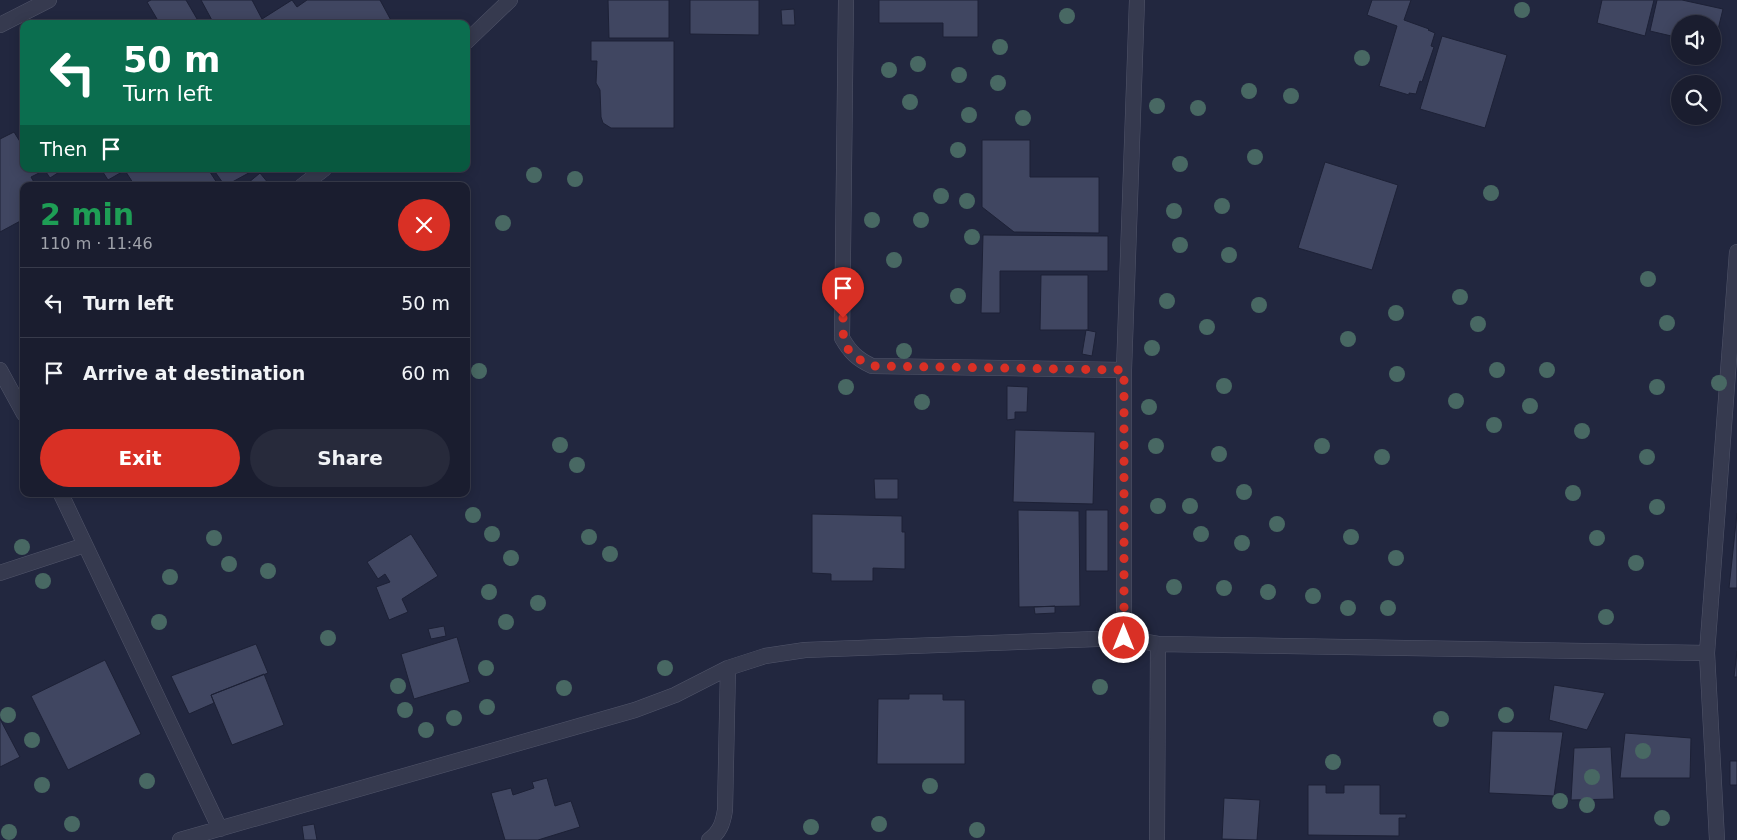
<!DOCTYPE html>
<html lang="en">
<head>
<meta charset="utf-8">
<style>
  body { margin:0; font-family:"DejaVu Sans",sans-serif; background:#272a3b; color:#f1f3f6; height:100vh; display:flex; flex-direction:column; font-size:19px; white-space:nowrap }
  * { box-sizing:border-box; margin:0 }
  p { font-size:16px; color:#9fa2aa }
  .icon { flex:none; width:28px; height:28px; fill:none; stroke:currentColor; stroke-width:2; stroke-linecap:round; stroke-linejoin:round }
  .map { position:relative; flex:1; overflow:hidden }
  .details { position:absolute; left:20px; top:182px; width:450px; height:315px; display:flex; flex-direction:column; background:#1a1d2f; border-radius:10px; box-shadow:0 2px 12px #0003,0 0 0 1px #383b4b }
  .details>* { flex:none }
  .banner { position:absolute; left:20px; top:20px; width:450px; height:152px; border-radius:10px; box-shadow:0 2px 12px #0003,0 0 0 1px #383b4b; background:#0b6e4f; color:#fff; overflow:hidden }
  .buttons { position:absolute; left:1671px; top:15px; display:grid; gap:10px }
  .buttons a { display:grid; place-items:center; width:50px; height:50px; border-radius:50%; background:#1a1d2f; box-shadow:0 2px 12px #0003,0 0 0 1px #383b4b; font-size:25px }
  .pin { position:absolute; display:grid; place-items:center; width:42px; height:42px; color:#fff; margin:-51px -21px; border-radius:50% 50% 50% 0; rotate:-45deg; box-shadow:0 0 5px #0007 }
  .pin .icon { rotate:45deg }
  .me { position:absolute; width:55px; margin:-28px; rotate:0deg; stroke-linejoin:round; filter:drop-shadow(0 0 4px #0008) }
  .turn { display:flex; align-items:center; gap:18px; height:105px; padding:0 20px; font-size:22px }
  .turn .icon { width:65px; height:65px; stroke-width:2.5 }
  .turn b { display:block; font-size:35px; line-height:42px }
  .then { display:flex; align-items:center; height:48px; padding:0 20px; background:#0003; gap:10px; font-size:19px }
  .round { display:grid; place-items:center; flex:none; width:52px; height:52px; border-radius:26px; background:#272a3b }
  .head { display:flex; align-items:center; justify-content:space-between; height:85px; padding:0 20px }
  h1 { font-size:30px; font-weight:700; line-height:38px; color:#1e9e55 }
  .button { display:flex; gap:10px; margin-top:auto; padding:10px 20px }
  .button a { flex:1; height:58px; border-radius:30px; background:#d93025; color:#fff; font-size:20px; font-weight:700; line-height:58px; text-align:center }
  .button a+a { background:#272a3b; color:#f1f3f6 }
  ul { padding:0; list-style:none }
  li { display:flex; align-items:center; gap:15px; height:70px; padding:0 20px; border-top:1px solid #383b4b }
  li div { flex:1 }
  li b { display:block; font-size:19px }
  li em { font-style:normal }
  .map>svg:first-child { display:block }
  .building { fill:#404661; stroke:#1d2136 }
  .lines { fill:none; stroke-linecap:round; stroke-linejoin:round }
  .street-casing { stroke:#51556a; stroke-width:16 }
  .street { stroke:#363a4f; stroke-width:15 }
  .tree { fill:#486863 }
  .route { stroke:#d93025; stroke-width:9; stroke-dasharray:0 16.2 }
</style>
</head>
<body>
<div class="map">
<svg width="1737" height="840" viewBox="0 0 1737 840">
  <rect width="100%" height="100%" fill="#22273f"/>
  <path class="building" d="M 151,0 L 186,0 L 200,24 L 160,24 L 147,2 Z
    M 201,0 L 252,0 L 262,19 L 292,0 L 297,7 L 307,0 L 380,0 L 393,24 L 214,24 Z
    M 608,0 L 669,0 L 669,38 L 609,38 Z
    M 690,0 L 759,0 L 759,35 L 690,34 Z
    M 879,0 L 978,0 L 978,37 L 943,37 L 943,23 L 879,23 Z
    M 1372,0 L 1411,0 L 1404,20 L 1429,29 L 1428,30 L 1435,33 L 1431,46 L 1434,47 L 1422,82 L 1420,81 L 1416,94 L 1409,93 L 1409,95 L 1379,86 L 1397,26 L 1367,15 Z
    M 1602,0 L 1654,0 L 1645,36 L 1597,23 Z
    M 1657,0 L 1682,0 L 1723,9 L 1714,46 L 1712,45 L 1712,24 L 1680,24 L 1680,38 L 1650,31 Z
    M 794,9 L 795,25 L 782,25 L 781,10 Z
    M 1442,36 L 1507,55 L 1485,128 L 1420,109 Z
    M 591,41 L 674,41 L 674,128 L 611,128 L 603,123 L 601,117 L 600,90 L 596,83 L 597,61 L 591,61 Z
    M 14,132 L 24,148 L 24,169 L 36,169 L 39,173 L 31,177 L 35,184 L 24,186 L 24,219 L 0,232 L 0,139 Z
    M 982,140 L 1030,140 L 1030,177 L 1099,177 L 1099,233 L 1014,232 L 982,207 Z
    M 1325,162 L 1398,185 L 1372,270 L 1298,248 Z
    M 44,169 L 64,169 L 50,178 Z
    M 101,169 L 120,169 L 122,172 L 108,180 Z
    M 124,169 L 208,169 L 219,186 L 135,186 Z
    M 213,169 L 256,169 L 225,186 Z
    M 260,173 L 269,184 L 265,186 L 250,186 L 248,183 Z
    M 983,235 L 1108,236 L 1108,271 L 1000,271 L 1000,313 L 981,313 Z
    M 1041,275 L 1088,275 L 1088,330 L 1040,330 Z
    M 1086,330 L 1096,332 L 1092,356 L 1082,354 Z
    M 1007,386 L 1028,387 L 1027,412 L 1015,412 L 1015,419 L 1007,420 Z
    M 1015,430 L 1095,432 L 1093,504 L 1013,502 Z
    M 874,479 L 898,479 L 898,499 L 875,499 Z
    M 1018,510 L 1079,511 L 1080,606 L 1019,607 Z
    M 1086,510 L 1108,510 L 1108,571 L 1086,571 Z
    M 1737,513 L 1737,588 L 1729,588 Z
    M 812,514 L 902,516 L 902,532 L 905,532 L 905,569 L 873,568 L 873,581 L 831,581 L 831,574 L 812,573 Z
    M 411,534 L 438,576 L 402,599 L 408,612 L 389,620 L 376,587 L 390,582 L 385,574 L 378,579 L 367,562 Z
    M 1055,606 L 1055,613 L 1035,614 L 1034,607 Z
    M 444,626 L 446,636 L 431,639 L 428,629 Z
    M 457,637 L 470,682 L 414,699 L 401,654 Z
    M 256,644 L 268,673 L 211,695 L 214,703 L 189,714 L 171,676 Z
    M 1737,651 L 1737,677 L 1734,677 Z
    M 105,660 L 141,734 L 68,770 L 31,696 Z
    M 264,674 L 284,725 L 232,745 L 211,695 Z
    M 1554,685 L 1605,693 L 1587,730 L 1549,720 Z
    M 909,694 L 943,694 L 943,700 L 965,700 L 965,764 L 877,764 L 878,699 L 909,699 Z
    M 0,719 L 20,757 L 0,767 Z
    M 1492,731 L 1563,732 L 1554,796 L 1489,793 Z
    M 1625,733 L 1691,738 L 1690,778 L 1620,778 Z
    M 1611,747 L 1614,799 L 1571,800 L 1574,748 Z
    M 1730,761 L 1737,761 L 1737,785 L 1730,785 Z
    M 547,778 L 555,806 L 571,801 L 580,827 L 538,840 L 505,840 L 491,793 L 511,788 L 513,795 L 534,788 L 532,782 Z
    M 1308,785 L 1326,785 L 1326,793 L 1344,793 L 1344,785 L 1380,785 L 1380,814 L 1406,814 L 1406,818 L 1399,818 L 1399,836 L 1308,835 Z
    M 1224,798 L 1260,800 L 1257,840 L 1222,839 Z
    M 314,824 L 317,840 L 304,840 L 302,826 Z"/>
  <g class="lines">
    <g class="street-casing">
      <path id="street" d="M 846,0 L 842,338 C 850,352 857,359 872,366 L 1124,370
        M 0,25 L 49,0
        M 466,42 L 510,0
        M 302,186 L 324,169
        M 0,370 L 24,414
        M 61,494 L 220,829
        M 0,573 L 85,545
        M 1124,638 L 1124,370 L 1137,0
        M 180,840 L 635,710 L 675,695 L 728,668 L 765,656 L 805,650 L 1124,638 L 1158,644 L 1707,653
        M 709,840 C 720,832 723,823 725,810 L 728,668
        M 1157,840 L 1158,644
        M 1717,840 L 1707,653 L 1737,252"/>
    </g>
    <use href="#street" class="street"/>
  </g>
  <g class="tree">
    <circle cx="1522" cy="10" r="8"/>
    <circle cx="1067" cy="16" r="8"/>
    <circle cx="1000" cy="47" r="8"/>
    <circle cx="1362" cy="58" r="8"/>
    <circle cx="918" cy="64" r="8"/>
    <circle cx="889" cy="70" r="8"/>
    <circle cx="959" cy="75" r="8"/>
    <circle cx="998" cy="83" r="8"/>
    <circle cx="1249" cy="91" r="8"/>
    <circle cx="1291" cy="96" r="8"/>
    <circle cx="910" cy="102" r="8"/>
    <circle cx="1157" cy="106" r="8"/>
    <circle cx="1198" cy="108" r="8"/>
    <circle cx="969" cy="115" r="8"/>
    <circle cx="1023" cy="118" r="8"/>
    <circle cx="958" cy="150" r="8"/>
    <circle cx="1255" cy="157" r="8"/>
    <circle cx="1180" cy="164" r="8"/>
    <circle cx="534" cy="175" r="8"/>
    <circle cx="575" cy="179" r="8"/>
    <circle cx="1491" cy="193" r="8"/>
    <circle cx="941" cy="196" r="8"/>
    <circle cx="967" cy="201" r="8"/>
    <circle cx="1222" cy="206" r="8"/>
    <circle cx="1174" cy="211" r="8"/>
    <circle cx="872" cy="220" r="8"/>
    <circle cx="921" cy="220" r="8"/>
    <circle cx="503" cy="223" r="8"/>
    <circle cx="972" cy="237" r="8"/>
    <circle cx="1180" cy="245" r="8"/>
    <circle cx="1229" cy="255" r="8"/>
    <circle cx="894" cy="260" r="8"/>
    <circle cx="1648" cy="279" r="8"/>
    <circle cx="958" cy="296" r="8"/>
    <circle cx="1460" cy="297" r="8"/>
    <circle cx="1167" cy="301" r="8"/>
    <circle cx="1259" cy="305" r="8"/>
    <circle cx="1396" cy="313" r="8"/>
    <circle cx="1667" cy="323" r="8"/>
    <circle cx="1478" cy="324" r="8"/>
    <circle cx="1207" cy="327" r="8"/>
    <circle cx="1348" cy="339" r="8"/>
    <circle cx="1152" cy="348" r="8"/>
    <circle cx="904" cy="351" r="8"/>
    <circle cx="1497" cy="370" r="8"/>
    <circle cx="1547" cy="370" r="8"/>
    <circle cx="479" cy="371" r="8"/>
    <circle cx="1397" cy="374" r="8"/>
    <circle cx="1719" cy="383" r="8"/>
    <circle cx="1224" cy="386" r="8"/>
    <circle cx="846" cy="387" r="8"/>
    <circle cx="1657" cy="387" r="8"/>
    <circle cx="1456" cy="401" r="8"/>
    <circle cx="922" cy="402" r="8"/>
    <circle cx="1530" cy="406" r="8"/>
    <circle cx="1149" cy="407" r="8"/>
    <circle cx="1494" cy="425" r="8"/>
    <circle cx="1582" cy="431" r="8"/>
    <circle cx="560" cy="445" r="8"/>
    <circle cx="1156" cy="446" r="8"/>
    <circle cx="1322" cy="446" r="8"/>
    <circle cx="1219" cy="454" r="8"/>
    <circle cx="1382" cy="457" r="8"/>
    <circle cx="1647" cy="457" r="8"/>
    <circle cx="577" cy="465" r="8"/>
    <circle cx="1244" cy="492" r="8"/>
    <circle cx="1573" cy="493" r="8"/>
    <circle cx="1158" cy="506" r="8"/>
    <circle cx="1190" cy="506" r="8"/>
    <circle cx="1657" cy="507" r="8"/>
    <circle cx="473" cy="515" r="8"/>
    <circle cx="1277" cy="524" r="8"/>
    <circle cx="492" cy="534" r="8"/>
    <circle cx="1201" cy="534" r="8"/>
    <circle cx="589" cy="537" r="8"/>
    <circle cx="1351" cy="537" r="8"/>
    <circle cx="214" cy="538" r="8"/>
    <circle cx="1597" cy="538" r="8"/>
    <circle cx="1242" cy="543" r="8"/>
    <circle cx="22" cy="547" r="8"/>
    <circle cx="610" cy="554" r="8"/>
    <circle cx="511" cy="558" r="8"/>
    <circle cx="1396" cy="558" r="8"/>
    <circle cx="1636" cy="563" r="8"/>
    <circle cx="229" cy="564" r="8"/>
    <circle cx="268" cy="571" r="8"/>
    <circle cx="170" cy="577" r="8"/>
    <circle cx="43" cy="581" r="8"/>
    <circle cx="1174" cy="587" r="8"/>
    <circle cx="1224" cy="588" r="8"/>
    <circle cx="489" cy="592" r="8"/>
    <circle cx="1268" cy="592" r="8"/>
    <circle cx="1313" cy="596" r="8"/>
    <circle cx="538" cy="603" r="8"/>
    <circle cx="1348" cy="608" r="8"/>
    <circle cx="1388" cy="608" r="8"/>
    <circle cx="1606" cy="617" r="8"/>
    <circle cx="159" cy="622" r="8"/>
    <circle cx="506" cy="622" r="8"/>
    <circle cx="328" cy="638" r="8"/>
    <circle cx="486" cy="668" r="8"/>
    <circle cx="665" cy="668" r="8"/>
    <circle cx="398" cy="686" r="8"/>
    <circle cx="1100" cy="687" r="8"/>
    <circle cx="564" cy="688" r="8"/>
    <circle cx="487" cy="707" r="8"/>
    <circle cx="405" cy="710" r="8"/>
    <circle cx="8" cy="715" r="8"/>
    <circle cx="1506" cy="715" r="8"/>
    <circle cx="454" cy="718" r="8"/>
    <circle cx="1441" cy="719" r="8"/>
    <circle cx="426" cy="730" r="8"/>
    <circle cx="32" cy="740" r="8"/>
    <circle cx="1643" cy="751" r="8"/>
    <circle cx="1333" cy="762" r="8"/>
    <circle cx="1592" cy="777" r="8"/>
    <circle cx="147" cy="781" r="8"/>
    <circle cx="42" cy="785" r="8"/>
    <circle cx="930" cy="786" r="8"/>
    <circle cx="1560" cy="801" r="8"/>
    <circle cx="1587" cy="805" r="8"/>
    <circle cx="1662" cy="818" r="8"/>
    <circle cx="72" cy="824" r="8"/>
    <circle cx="879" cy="824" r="8"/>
    <circle cx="811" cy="827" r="8"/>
    <circle cx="977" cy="830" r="8"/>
    <circle cx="9" cy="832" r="8"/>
  </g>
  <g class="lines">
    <path class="route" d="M 843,318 C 842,346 846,354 872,366 L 1124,370 L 1124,638"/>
  </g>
</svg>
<div class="buttons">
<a><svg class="icon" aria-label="sound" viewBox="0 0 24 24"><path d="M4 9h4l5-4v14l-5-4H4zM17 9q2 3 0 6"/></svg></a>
<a><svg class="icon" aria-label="search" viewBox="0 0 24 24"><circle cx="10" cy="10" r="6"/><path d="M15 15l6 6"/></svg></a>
</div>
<div class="pin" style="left:843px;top:318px;background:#d93025"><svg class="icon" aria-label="arrive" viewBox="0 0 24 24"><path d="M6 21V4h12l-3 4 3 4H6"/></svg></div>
<svg class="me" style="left:1124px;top:638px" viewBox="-20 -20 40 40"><circle r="17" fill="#d93025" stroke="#fff" stroke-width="3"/><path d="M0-11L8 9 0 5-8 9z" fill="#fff"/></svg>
<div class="banner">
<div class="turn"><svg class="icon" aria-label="left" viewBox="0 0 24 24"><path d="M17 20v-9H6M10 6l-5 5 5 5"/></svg><div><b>50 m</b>Turn left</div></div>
<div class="then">Then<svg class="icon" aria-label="arrive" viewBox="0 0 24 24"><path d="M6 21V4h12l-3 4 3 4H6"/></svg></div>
</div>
<section class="details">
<div class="head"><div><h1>2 min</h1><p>110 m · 11:46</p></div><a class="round" style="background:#d93025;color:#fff"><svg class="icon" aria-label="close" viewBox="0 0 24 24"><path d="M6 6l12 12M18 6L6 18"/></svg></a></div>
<ul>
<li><svg class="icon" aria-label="left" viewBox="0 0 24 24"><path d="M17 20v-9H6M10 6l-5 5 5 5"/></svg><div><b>Turn left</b></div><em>50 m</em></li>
<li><svg class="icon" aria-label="arrive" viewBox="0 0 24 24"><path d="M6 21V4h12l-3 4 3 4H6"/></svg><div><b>Arrive at destination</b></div><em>60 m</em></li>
</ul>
<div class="button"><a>Exit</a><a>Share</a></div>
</section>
</div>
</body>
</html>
